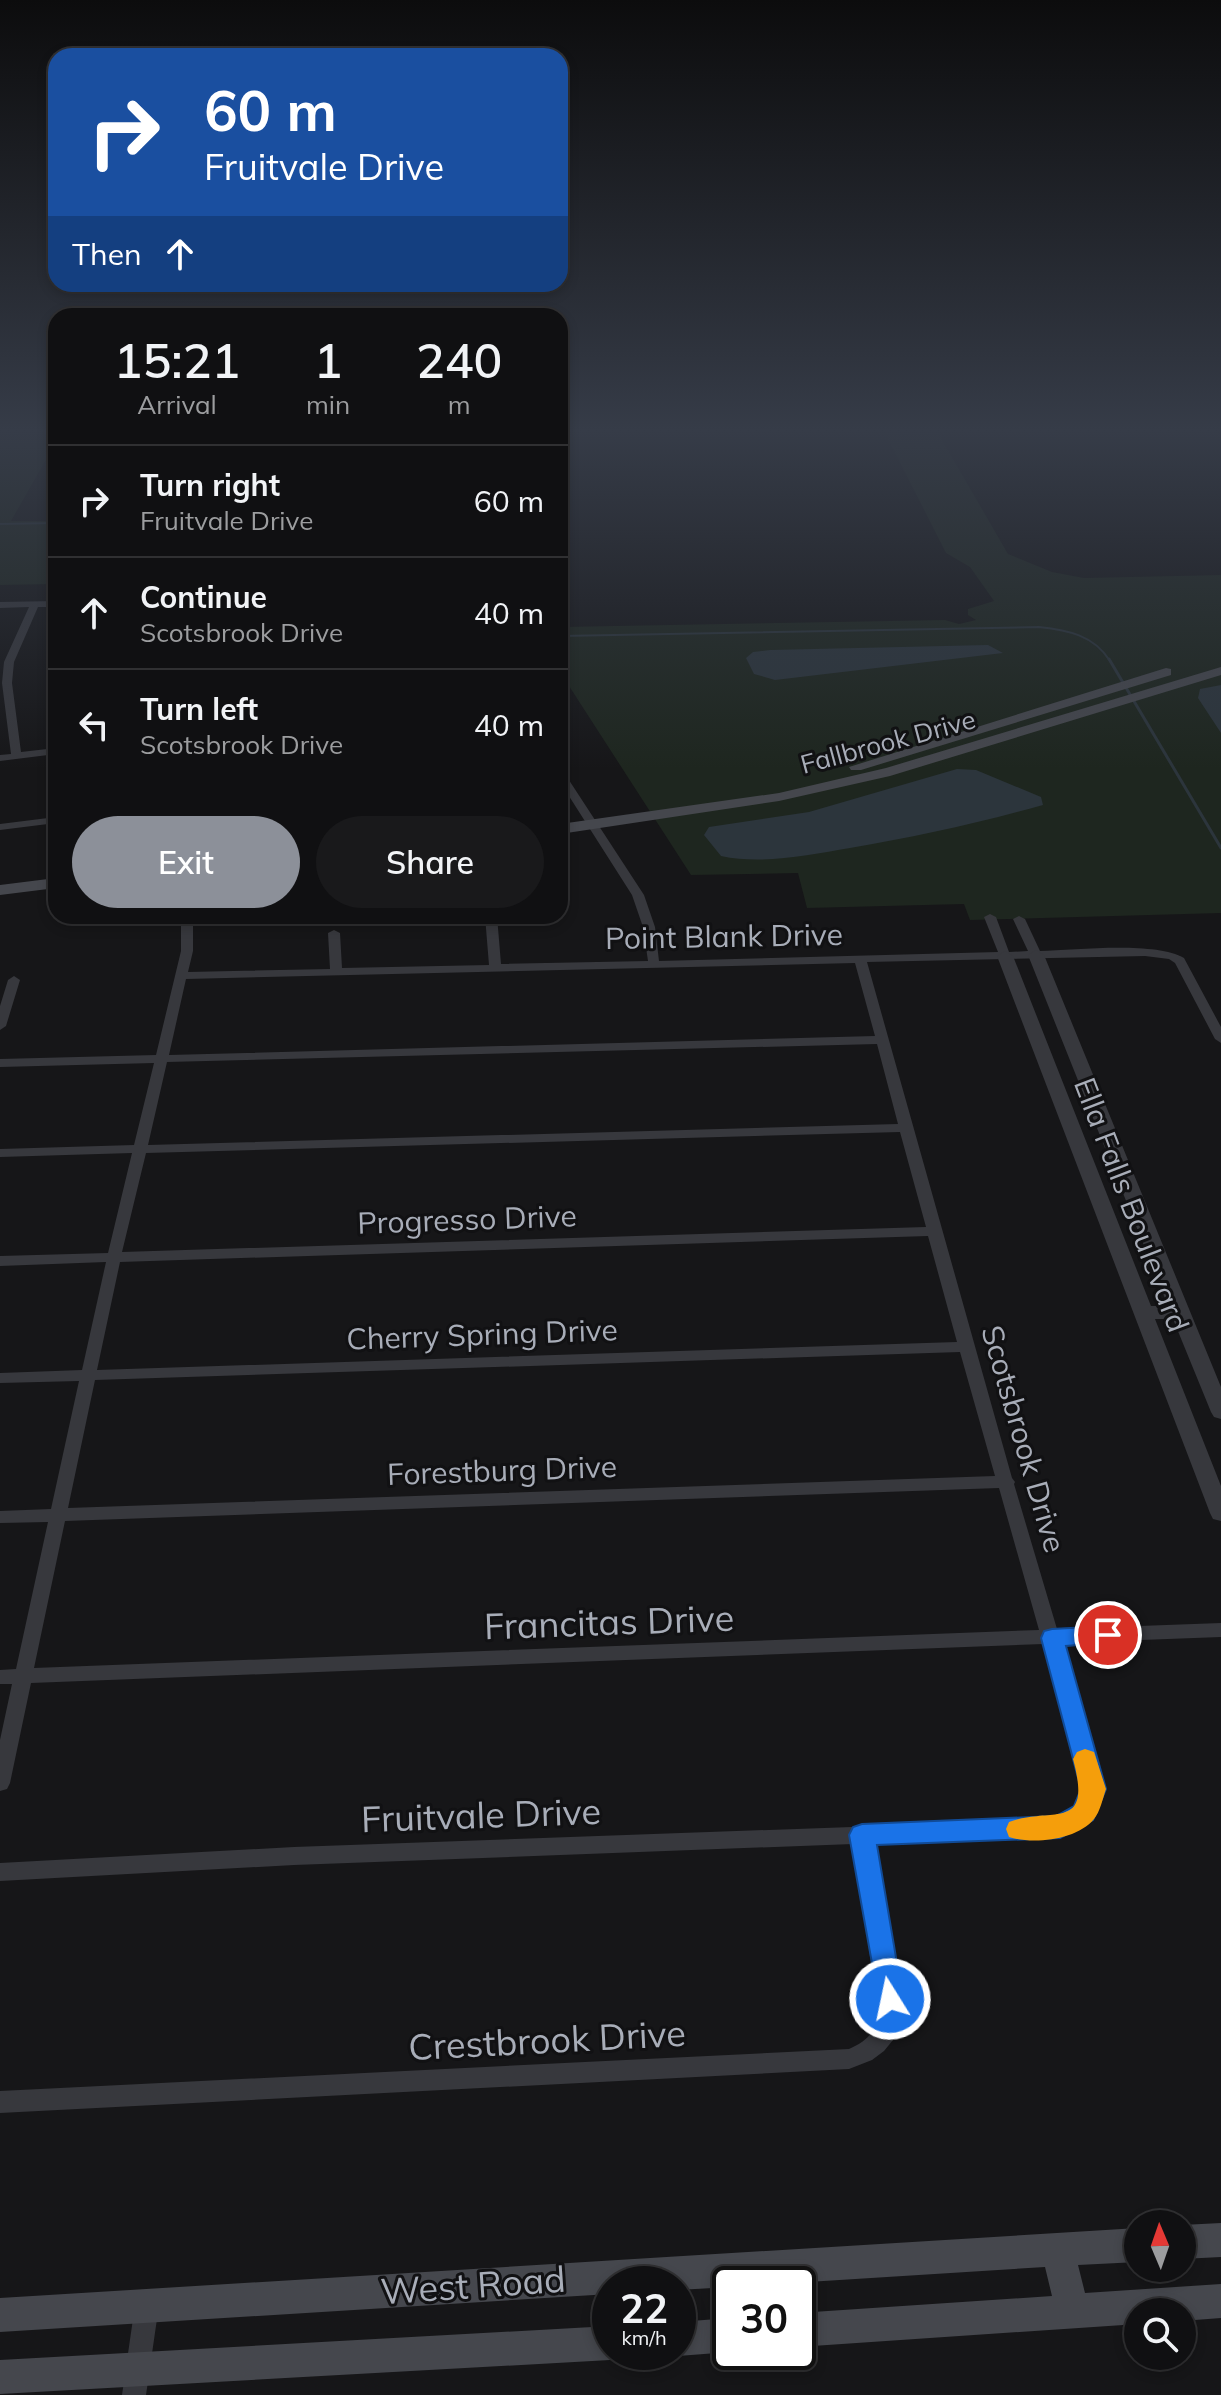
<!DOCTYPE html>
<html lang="en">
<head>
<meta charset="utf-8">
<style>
  body { margin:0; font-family:Mulish,sans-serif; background:#19191b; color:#f1f3f6; height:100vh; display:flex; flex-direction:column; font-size:30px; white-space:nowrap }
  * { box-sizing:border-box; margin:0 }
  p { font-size:26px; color:#9c9d9f }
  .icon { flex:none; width:44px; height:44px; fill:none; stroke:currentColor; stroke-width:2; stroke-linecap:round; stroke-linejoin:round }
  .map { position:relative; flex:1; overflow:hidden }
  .side { position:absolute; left:48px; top:308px; width:520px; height:616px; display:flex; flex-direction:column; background:#101012; border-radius:24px; box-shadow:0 4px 12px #0003,0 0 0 2px #303032 }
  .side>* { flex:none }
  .banner { position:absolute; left:48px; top:48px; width:520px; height:244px; border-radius:24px; box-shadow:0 4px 12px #0003,0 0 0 2px #303032; background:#1a4fa0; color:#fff; overflow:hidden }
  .needle { width:52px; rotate:358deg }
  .controls { position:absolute; left:1124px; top:2210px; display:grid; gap:16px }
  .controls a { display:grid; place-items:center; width:72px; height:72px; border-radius:50%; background:#101012; box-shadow:0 4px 12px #0003,0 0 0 2px #303032; font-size:40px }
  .speed { position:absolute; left:592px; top:2266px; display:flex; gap:16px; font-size:40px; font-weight:700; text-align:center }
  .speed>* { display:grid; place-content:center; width:104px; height:104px; border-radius:50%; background:#101012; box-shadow:0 4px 12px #0003,0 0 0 2px #303032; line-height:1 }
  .speed small { font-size:20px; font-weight:400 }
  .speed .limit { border:4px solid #111; border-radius:12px; background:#fff; color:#111 }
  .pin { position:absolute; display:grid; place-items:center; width:68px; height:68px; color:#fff; margin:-34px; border:4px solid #fff; border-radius:50%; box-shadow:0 2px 8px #0007 }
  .me { position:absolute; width:88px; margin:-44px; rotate:350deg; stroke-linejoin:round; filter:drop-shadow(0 0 6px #0008) }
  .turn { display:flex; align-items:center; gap:28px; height:168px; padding:0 24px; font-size:36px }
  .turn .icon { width:104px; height:104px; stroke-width:2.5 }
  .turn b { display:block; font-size:56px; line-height:68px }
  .then { display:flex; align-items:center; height:76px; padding:0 24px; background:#0003; gap:16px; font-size:30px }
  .eta { display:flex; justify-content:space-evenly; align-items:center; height:136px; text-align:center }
  .eta b { font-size:48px; font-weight:600; line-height:56px }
  .primary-button { display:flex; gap:16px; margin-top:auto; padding:16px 24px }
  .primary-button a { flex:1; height:92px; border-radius:48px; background:#8c9099; color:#fff; font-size:32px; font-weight:600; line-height:92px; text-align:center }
  .primary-button a+a { background:#19191b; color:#f1f3f6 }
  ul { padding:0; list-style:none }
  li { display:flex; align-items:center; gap:24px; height:112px; padding:0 24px; border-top:2px solid #303032 }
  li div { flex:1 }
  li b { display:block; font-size:30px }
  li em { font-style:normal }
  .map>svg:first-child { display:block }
  .green { fill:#1e261f }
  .water { fill:#2c353c }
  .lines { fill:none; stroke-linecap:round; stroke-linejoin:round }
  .stream-far1 { stroke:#2c353c; stroke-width:2 }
  .stream { stroke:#2c353c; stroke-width:3 }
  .minor { fill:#37383d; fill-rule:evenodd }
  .tertiary { fill:#37383d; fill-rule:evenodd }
  .secondary { fill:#45474d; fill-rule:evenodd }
  .route { fill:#1a73e8; stroke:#114b97; stroke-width:2 }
  .slow { fill:#f59e0b }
  .labels { text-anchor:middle; stroke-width:6; stroke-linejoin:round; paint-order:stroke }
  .far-street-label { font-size:26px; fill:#a8adb8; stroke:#111113 }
  .street-label { font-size:30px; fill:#a8adb8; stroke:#111113 }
  .near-street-label { font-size:36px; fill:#a8adb8; stroke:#111113 }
</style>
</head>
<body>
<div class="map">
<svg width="1221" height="2395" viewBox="0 0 1221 2395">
  <rect width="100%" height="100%" fill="#161618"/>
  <path class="green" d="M 56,433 L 56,442 L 11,521 L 56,521 L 56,584 L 0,585 L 0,433 Z
    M 885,433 L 938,433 L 1008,554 L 1052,572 L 1084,578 L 1221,575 L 1221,913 L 970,920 L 964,904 L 807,908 L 798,873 L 691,875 L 560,672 L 560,627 L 945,620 L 959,624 L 976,620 L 968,615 L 968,609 L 994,601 L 970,567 L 946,553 Z"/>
  <path class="water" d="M 988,645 L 1003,653 L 775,680 L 754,674 L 746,658 L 753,652 L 770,650 Z
    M 1221,685 L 1221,733 L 1198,698 L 1200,689 Z
    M 957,769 L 976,770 L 1041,797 L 1043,805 C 979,823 915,837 850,848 C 809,855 762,865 721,856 L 704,835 L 709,827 L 809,812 Z"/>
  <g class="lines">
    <path class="stream-far1" d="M 0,524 L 56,523
      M 560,636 L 1039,627 C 1067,630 1094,635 1110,661"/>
    <path class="stream" d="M 1109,659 L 1221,848"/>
    <path class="minor" d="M 56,601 L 56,607 L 38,607 L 14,662 L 12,683 L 21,752 L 56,748 L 56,754 L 0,761 L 0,755 L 11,754 L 2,683 L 4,662 L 29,607 L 0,608 L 0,602 Z
      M 560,771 L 565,774 L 644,895 L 655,927 L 659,961 L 998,952 L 984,917 L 990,914 L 996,917 L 1009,952 L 1028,951 L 1013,919 L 1019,916 L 1025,919 L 1040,951 C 1076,950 1155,941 1184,958 L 1221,1027 L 1221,1043 L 1215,1039 L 1175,963 L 1169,959 L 1145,956 L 867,962 L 1012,1478 L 1015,1482 L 1014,1484 L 1057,1629 L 1221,1623 L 1221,1637 L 1061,1643 L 1104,1789 L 1092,1812 L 1083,1824 L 1054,1835 L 873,1843 L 901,2016 L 893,2040 L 884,2051 L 872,2060 L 849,2069 L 0,2113 L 0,2091 L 849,2049 C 865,2042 875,2033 879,2016 L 853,1844 L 294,1865 L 0,1881 L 0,1863 L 294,1847 L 1044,1820 C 1065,1817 1076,1808 1084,1789 L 1043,1644 L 31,1683 L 10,1783 L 7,1789 L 0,1791 L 0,1740 L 12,1684 L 0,1684 L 0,1670 L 16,1669 L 48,1522 L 0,1523 L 0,1511 L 51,1509 L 79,1381 L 0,1383 L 0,1373 L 82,1370 L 106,1262 L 0,1266 L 0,1256 L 108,1253 L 132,1153 L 0,1157 L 0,1149 L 134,1145 L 154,1063 L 0,1067 L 0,1059 L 156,1055 L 181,951 L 181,916 L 193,916 L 193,951 L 188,972 L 330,969 L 328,933 L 334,930 L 340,933 L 342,968 L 489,965 L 485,916 L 497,916 L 501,964 L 648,961 L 643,927 L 632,895 L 560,782 ZM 855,963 L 875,1036 L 169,1055 L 186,979 ZM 877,1044 L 898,1124 L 148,1145 L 167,1062 ZM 900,1132 L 926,1227 L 122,1252 L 146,1153 ZM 928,1236 L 957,1342 L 97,1370 L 120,1262 ZM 960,1352 L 995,1476 L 68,1508 L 95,1380 ZM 999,1488 L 1039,1630 L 34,1668 L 65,1521 Z
      M 56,817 L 56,823 L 0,830 L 0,824 Z
      M 14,976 L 20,980 L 6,1026 L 0,1030 L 0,1006 L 8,980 Z
      M 147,2293 L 155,2297 L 159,2305 L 146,2395 L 122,2395 L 135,2305 L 139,2297 Z"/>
    <path class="tertiary" d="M 1036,950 L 1044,955 L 1221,1387 L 1221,1419 L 1214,1417 L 1211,1412 L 1173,1319 L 1155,1319 L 1221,1486 L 1221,1521 L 1213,1519 L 1210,1513 L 997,956 L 1005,951 L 1013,956 L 1151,1306 L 1168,1306 L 1028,955 Z"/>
    <path class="secondary" d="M 1221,667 L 1221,675 L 890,776 L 779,801 L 560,834 L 560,824 L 779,793 L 886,768 Z
      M 1166,668 L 1171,669 L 1171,675 L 861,770 L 851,770 L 849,767 Z
      M 56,878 L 56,888 L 0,895 L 0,885 Z
      M 1221,2223 L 1221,2257 L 1182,2259 L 1182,2225 Z
      M 1138,2228 L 1138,2262 L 1078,2265 L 1085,2293 L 1221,2284 L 1221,2318 L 1182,2321 L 1182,2312 L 1138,2312 L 1138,2324 L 798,2347 L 798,2313 L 1052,2296 L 1045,2267 L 776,2284 L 730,2284 L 730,2287 L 678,2290 L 678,2284 L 610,2284 L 610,2294 L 0,2332 L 0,2298 Z
      M 730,2318 L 730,2352 L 678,2356 L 668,2352 L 678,2352 L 678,2322 Z
      M 610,2326 L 610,2352 L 624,2352 L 610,2360 L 0,2394 L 0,2360 Z"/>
  </g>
  <linearGradient id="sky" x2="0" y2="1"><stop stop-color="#0c0c0d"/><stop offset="0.56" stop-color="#363c48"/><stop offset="1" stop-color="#363c48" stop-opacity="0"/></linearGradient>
  <rect width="1221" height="769" fill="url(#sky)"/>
  <path class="route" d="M 1108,1626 L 1117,1629 L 1120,1635 L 1117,1642 L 1066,1646 L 1106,1789 L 1093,1820 L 1060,1838 L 877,1845 L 903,1999 L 899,2008 L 890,2012 L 880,2008 L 849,1835 L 853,1827 L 862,1824 L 1056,1816 L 1074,1806 L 1081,1789 L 1041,1638 L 1044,1631 L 1052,1629 Z"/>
  <path class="slow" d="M 1085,1749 L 1094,1752 L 1106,1789 C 1103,1798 1100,1812 1094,1819 C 1077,1840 1033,1845 1009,1837 L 1006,1829 L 1009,1822 C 1053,1806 1093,1833 1073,1759 L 1077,1752 Z"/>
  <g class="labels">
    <g class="far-street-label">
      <text transform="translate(888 742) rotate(-15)" y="9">Fallbrook Drive</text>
    </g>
    <g class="street-label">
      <text transform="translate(724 937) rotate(-1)" y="10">Point Blank Drive</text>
      <text transform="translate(1131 1205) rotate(69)" y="10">Ella Falls Boulevard</text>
      <text transform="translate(467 1220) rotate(-2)" y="10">Progresso Drive</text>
      <text transform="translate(482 1335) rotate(-2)" y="10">Cherry Spring Drive</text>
      <text transform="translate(1023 1439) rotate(74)" y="10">Scotsbrook Drive</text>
      <text transform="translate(502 1471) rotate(-2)" y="10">Forestburg Drive</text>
    </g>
    <g class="near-street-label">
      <text transform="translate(609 1622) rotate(-2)" y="13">Francitas Drive</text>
      <text transform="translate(481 1815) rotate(-2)" y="13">Fruitvale Drive</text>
      <text transform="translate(547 2040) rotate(-3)" y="13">Crestbrook Drive</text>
      <text transform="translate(473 2285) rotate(-4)" y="13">West Road</text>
    </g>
  </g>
</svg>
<div class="controls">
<a><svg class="needle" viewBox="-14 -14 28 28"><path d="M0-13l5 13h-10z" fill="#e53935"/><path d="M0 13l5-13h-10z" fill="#9c9d9f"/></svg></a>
<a><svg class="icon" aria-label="search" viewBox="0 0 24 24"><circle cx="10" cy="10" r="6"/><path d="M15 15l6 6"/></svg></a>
</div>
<div class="speed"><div>22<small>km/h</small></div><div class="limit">30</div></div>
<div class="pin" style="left:1108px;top:1635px;background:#d93025"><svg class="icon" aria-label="arrive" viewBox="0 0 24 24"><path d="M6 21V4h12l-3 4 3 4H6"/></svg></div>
<svg class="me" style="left:890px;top:1999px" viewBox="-20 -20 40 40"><circle r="17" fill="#1a73e8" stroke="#fff" stroke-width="3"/><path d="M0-11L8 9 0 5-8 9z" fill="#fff"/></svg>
<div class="banner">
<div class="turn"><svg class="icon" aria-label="right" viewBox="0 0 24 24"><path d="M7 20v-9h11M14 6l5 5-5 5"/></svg><div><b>60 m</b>Fruitvale Drive</div></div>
<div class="then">Then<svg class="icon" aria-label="ahead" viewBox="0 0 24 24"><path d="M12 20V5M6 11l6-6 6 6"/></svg></div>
</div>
<section class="side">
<div class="eta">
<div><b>15:21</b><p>Arrival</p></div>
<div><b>1</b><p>min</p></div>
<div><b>240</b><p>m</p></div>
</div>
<ul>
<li><svg class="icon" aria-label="right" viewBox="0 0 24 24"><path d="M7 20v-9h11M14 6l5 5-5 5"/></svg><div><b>Turn right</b><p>Fruitvale Drive</p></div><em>60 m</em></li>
<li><svg class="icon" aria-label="ahead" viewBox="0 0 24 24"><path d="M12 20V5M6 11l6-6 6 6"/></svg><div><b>Continue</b><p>Scotsbrook Drive</p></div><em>40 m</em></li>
<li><svg class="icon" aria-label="left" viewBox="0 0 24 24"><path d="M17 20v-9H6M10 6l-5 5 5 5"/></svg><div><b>Turn left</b><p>Scotsbrook Drive</p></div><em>40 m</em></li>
</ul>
<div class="primary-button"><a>Exit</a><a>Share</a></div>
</section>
</div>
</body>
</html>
